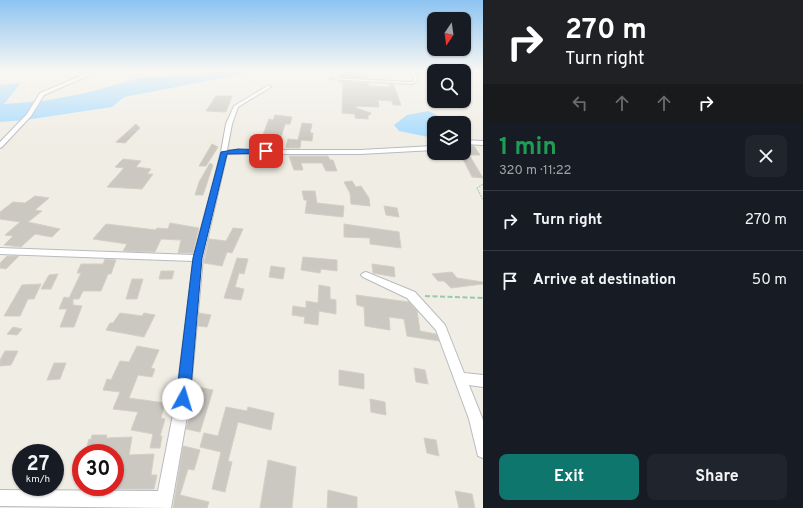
<!DOCTYPE html>
<html lang="en">
<head>
<meta charset="utf-8">
<style>
  body { margin:0; font-family:Overpass,sans-serif; background:#20242c; color:#f1f3f6; height:100vh; display:flex; flex-direction:column; font-size:15px; white-space:nowrap }
  * { box-sizing:border-box; margin:0 }
  p { font-size:13px; color:#9ea1a6 }
  .icon { flex:none; width:22px; height:22px; fill:none; stroke:currentColor; stroke-width:2; stroke-linecap:round; stroke-linejoin:round }
  .map { position:relative; flex:1; overflow:hidden }
  .drawer { display:flex; flex-direction:column; background:#171b24; width:320px }
  .drawer>* { flex:none }
  .guide { background:#202124; color:#fff; overflow:hidden }
  .needle { width:26px; rotate:193deg }
  .fabs { position:absolute; left:427px; top:12px; display:grid; gap:8px }
  .fabs a { display:grid; place-items:center; width:44px; height:44px; border-radius:8px; background:#171b24; box-shadow:0 1px 3px #0004; font-size:20px }
  .speed { position:absolute; left:12px; top:444px; display:flex; gap:8px; font-size:20px; font-weight:700; text-align:center }
  .speed>* { display:grid; place-content:center; width:52px; height:52px; border-radius:50%; background:#171b24; box-shadow:0 1px 3px #0004; line-height:1 }
  .speed small { font-size:10px; font-weight:400 }
  .speed .limit { border:6px solid #d22; background:#fff; color:#111 }
  .pin { position:absolute; display:grid; place-items:center; width:34px; height:34px; color:#fff; margin:-17px; border-radius:8px; box-shadow:0 2px 6px #0006 }
  .me { position:absolute; width:44px; margin:-22px; rotate:6deg; stroke-linejoin:round; filter:drop-shadow(0 0 3px #0008) }
  .turn { display:flex; align-items:center; gap:14px; height:84px; padding:0 16px; font-size:18px }
  .turn .icon { width:52px; height:52px; stroke-width:2.5 }
  .turn b { display:block; font-size:28px; line-height:34px }
  .lanes { display:flex; align-items:center; height:38px; padding:0 16px; background:#0003; justify-content:center; gap:20px; direction:ltr }
  .lanes .off { opacity:.35 }
  .round { display:grid; place-items:center; flex:none; width:42px; height:42px; border-radius:8px; background:#20242c }
  .overview { display:flex; align-items:center; justify-content:space-between; height:68px; padding:0 16px }
  h1 { font-size:24px; font-weight:700; line-height:30px; color:#1e9e55 }
  .button { display:flex; gap:8px; margin-top:auto; padding:8px 16px }
  .button a { flex:1; height:46px; border-radius:8px; background:#0f766e; color:#fff; font-size:16px; font-weight:700; line-height:46px; text-align:center }
  .button a+a { background:#20242c; color:#f1f3f6 }
  ul { padding:0; list-style:none }
  li { display:flex; align-items:center; gap:12px; height:60px; padding:0 16px; border-top:1px solid #363941 }
  li div { flex:1 }
  li b { display:block; font-size:15px }
  li em { font-style:normal }
  main { display:flex; flex:1; min-height:0 }
  .map>svg:first-child { display:block }
  .water { fill:#a6dbff }
  .building { fill:#cbc8c2; stroke:#d5cfc3 }
  .lines { fill:none; stroke-linecap:round; stroke-linejoin:round }
  .minor-casing { stroke:#b8bbc0; stroke-width:2 }
  .path-far1 { stroke:#99caa6; stroke-width:1; stroke-dasharray:2 1; stroke-linecap:butt }
  .path { stroke:#99caa6; stroke-width:2; stroke-dasharray:5 2.5; stroke-linecap:butt }
  .minor { fill:#fff; fill-rule:evenodd }
  .route { fill:#1a73e8; stroke:#114b97 }
</style>
</head>
<body>
<main>
<div class="map">
<svg width="483" height="508" viewBox="0 0 483 508">
  <rect width="100%" height="100%" fill="#f0ede5"/>
  <path class="water" d="M 221,70 L 273,70 L 258,71 L 124,97 L 112,107 L 25,120 L 0,122 L 0,85 L 21,83 L 4,104 L 43,101 L 86,93 L 139,78 L 192,75 Z
    M 429,111 L 450,123 L 434,123 L 434,134 L 429,137 L 399,131 L 394,125 L 407,115 Z"/>
  <path class="building" d="M 350,70 L 366,72 L 368,78 L 339,77 L 339,72 L 349,72 Z
    M 338,81 L 368,83 L 369,86 L 390,87 L 389,84 L 393,84 L 401,105 L 393,105 L 392,101 L 378,100 L 379,107 L 356,106 L 356,108 L 371,113 L 370,115 L 368,115 L 368,119 L 355,118 L 355,114 L 342,113 L 343,84 Z
    M 216,96 L 232,96 L 226,112 L 206,111 Z
    M 275,115 L 292,117 L 290,124 L 285,124 L 281,137 L 274,136 L 273,141 L 261,140 L 269,119 L 273,120 Z
    M 302,123 L 312,124 L 310,133 L 313,133 L 312,141 L 301,140 L 300,148 L 288,148 L 286,147 L 288,139 L 298,140 Z
    M 136,124 L 140,128 L 125,143 L 116,142 Z
    M 212,144 L 218,147 L 206,166 L 199,166 Z
    M 466,146 L 474,146 L 480,155 L 471,155 Z
    M 460,153 L 468,153 L 483,178 L 472,177 Z
    M 289,156 L 328,156 L 330,160 L 333,160 L 337,171 L 326,171 L 322,163 L 301,163 L 303,170 L 294,170 Z
    M 123,159 L 141,161 L 136,167 L 151,169 L 147,174 L 153,174 L 142,189 L 107,187 L 124,168 L 115,167 Z
    M 210,163 L 213,165 L 203,195 L 195,195 L 199,182 Z
    M 352,181 L 356,187 L 361,186 L 369,198 L 370,206 L 351,204 L 350,193 L 344,182 Z
    M 302,191 L 315,191 L 317,203 L 344,206 L 343,217 L 305,213 L 307,200 L 304,200 Z
    M 35,196 L 49,198 L 35,210 L 42,211 L 28,222 L 60,229 L 52,237 L 35,234 L 21,247 L 4,245 L 13,236 L 5,235 L 20,222 L 0,219 L 0,212 L 13,202 L 25,203 Z
    M 384,206 L 397,208 L 399,217 L 386,215 Z
    M 170,223 L 199,228 L 193,253 L 178,253 L 181,240 L 161,239 L 155,252 L 123,251 L 127,244 L 93,239 L 106,224 L 156,230 L 157,228 L 168,229 Z
    M 344,224 L 399,232 L 401,248 L 370,244 L 370,238 L 344,237 Z
    M 233,228 L 243,229 L 232,253 L 227,252 L 222,266 L 204,263 L 209,239 L 226,241 Z
    M 7,256 L 19,256 L 6,269 L 0,268 L 0,263 Z
    M 303,257 L 337,260 L 337,271 L 321,269 L 320,273 L 301,270 Z
    M 237,258 L 248,259 L 244,274 L 239,273 L 235,287 L 244,289 L 241,300 L 224,298 Z
    M 105,259 L 116,260 L 111,274 L 108,274 L 101,291 L 83,291 L 79,299 L 73,299 L 73,305 L 82,306 L 74,327 L 60,327 L 67,309 L 59,309 L 64,297 L 69,298 L 81,273 L 77,273 L 81,264 L 103,264 Z
    M 372,264 L 394,267 L 395,277 L 373,273 Z
    M 271,266 L 285,268 L 283,279 L 269,277 Z
    M 161,271 L 174,271 L 172,279 L 159,279 Z
    M 452,272 L 457,278 L 483,282 L 483,284 L 451,288 L 444,281 L 438,281 L 432,274 Z
    M 58,274 L 51,289 L 41,289 L 49,275 Z
    M 132,279 L 143,279 L 137,299 L 126,299 Z
    M 41,284 L 34,299 L 28,299 L 20,316 L 4,316 L 22,285 Z
    M 319,285 L 330,287 L 330,299 L 336,300 L 336,314 L 319,311 L 318,325 L 304,323 L 305,317 L 292,315 L 293,306 L 306,308 L 306,301 L 318,303 Z
    M 356,295 L 409,302 L 417,311 L 420,331 L 436,334 L 439,341 L 407,336 L 404,319 L 389,317 L 390,330 L 365,326 L 364,307 L 357,305 Z
    M 120,313 L 142,316 L 144,313 L 155,315 L 144,337 L 106,330 L 110,323 L 113,323 Z
    M 199,313 L 211,315 L 207,327 L 198,326 Z
    M 13,327 L 22,329 L 17,335 L 7,334 Z
    M 137,346 L 159,350 L 151,368 L 155,369 L 152,377 L 138,375 L 129,398 L 165,403 L 161,418 L 165,419 L 160,436 L 162,436 L 160,448 L 150,448 L 153,434 L 131,430 L 138,412 L 113,409 L 120,392 L 103,390 L 107,379 L 111,380 L 120,361 L 129,362 Z
    M 5,351 L 18,351 L 11,365 L 0,366 L 0,360 Z
    M 54,363 L 66,363 L 60,379 L 47,380 Z
    M 414,368 L 425,370 L 428,384 L 416,382 Z
    M 339,370 L 364,374 L 364,389 L 339,385 Z
    M 193,386 L 213,390 L 200,432 L 186,429 L 194,403 L 191,402 Z
    M 370,399 L 385,402 L 386,415 L 371,412 Z
    M 226,407 L 247,411 L 248,407 L 274,413 L 271,430 L 238,422 L 228,461 L 232,462 L 225,492 L 212,489 L 221,452 L 200,447 L 204,433 L 218,436 Z
    M 92,435 L 107,435 L 106,438 L 132,437 L 129,455 L 154,454 L 151,475 L 157,475 L 154,489 L 91,489 L 92,487 L 117,487 L 120,472 L 115,472 L 118,452 L 85,453 L 89,439 L 91,440 Z
    M 424,438 L 436,440 L 439,456 L 427,453 Z
    M 183,446 L 200,450 L 194,470 L 188,469 L 180,495 L 209,502 L 207,508 L 173,508 Z
    M 268,460 L 296,467 L 292,508 L 260,508 Z
    M 328,490 L 357,497 L 357,508 L 327,508 Z
    M 455,491 L 472,494 L 475,508 L 459,508 Z"/>
  <g class="lines">
    <g class="minor-casing">
      <path id="minor" d="M 95,70 L 101,70 L 44,95 L 31,116 L 2,147 L 0,148 L 0,142 L 27,114 L 40,93 Z
        M 428,70 L 436,71 L 414,73 L 418,81 L 412,84 L 330,79 L 332,78 L 411,82 L 414,81 L 411,71 Z
        M 463,70 L 474,70 L 464,72 L 462,71 Z
        M 269,85 L 271,87 L 238,107 L 232,124 L 227,150 L 360,150 L 434,146 L 434,150 L 360,154 L 227,154 L 203,258 L 190,399 L 171,508 L 0,506 L 0,490 L 158,491 L 176,399 L 193,261 L 0,254 L 0,248 L 194,255 L 221,152 L 226,124 L 234,106 Z
        M 464,140 L 483,141 L 483,145 L 464,144 Z
        M 366,272 L 415,292 L 445,325 L 464,373 L 483,375 L 483,387 L 469,385 L 483,420 L 483,458 L 478,456 L 469,419 L 436,330 L 407,298 L 363,277 L 361,275 L 363,273 Z"/>
    </g>
    <path class="path-far1" d="M 483,184 L 477,188 L 483,200"/>
    <path class="path" d="M 425,296 L 483,298"/>
    <use href="#minor" class="minor"/>
  </g>
  <linearGradient id="sky" x2="0" y2="1"><stop stop-color="#8dc4f1"/><stop offset="0.5" stop-color="#f8f7f3"/><stop offset="1" stop-color="#f8f7f3" stop-opacity="0"/></linearGradient>
  <rect width="483" height="141" fill="url(#sky)"/>
  <path class="route" d="M 238,149 L 266,150 L 269,151 L 266,153 L 227,154 L 202,258 L 190,399 L 188,404 L 183,405 L 178,404 L 176,399 L 193,258 L 221,152 Z"/>
</svg>
<div class="fabs">
<a><svg class="needle" viewBox="-14 -14 28 28"><path d="M0-13l5 13h-10z" fill="#e53935"/><path d="M0 13l5-13h-10z" fill="#9ea1a6"/></svg></a>
<a><svg class="icon" aria-label="search" viewBox="0 0 24 24"><circle cx="10" cy="10" r="6"/><path d="M15 15l6 6"/></svg></a>
<a><svg class="icon" aria-label="layers" viewBox="0 0 24 24"><path d="M12 4l9 5-9 5-9-5zM3 14l9 5 9-5"/></svg></a>
</div>
<div class="speed"><div>27<small>km/h</small></div><div class="limit">30</div></div>
<div class="pin" style="left:266px;top:151px;background:#d93025"><svg class="icon" aria-label="arrive" viewBox="0 0 24 24"><path d="M6 21V4h12l-3 4 3 4H6"/></svg></div>
<svg class="me" style="left:183px;top:399px" viewBox="-20 -20 40 40"><circle r="19" fill="#fff"/><path d="M0-13L10 11 0 6-10 11z" fill="#1a73e8"/></svg>
</div>
<section class="drawer">
<div class="guide">
<div class="turn"><svg class="icon" aria-label="right" viewBox="0 0 24 24"><path d="M7 20v-9h11M14 6l5 5-5 5"/></svg><div><b>270 m</b>Turn right</div></div>
<div class="lanes"><svg class="icon off" aria-label="left" viewBox="0 0 24 24"><path d="M17 20v-9H6M10 6l-5 5 5 5"/></svg><svg class="icon off" aria-label="ahead" viewBox="0 0 24 24"><path d="M12 20V5M6 11l6-6 6 6"/></svg><svg class="icon off" aria-label="ahead" viewBox="0 0 24 24"><path d="M12 20V5M6 11l6-6 6 6"/></svg><svg class="icon" aria-label="right" viewBox="0 0 24 24"><path d="M7 20v-9h11M14 6l5 5-5 5"/></svg></div>
</div>
<div class="overview"><div><h1>1 min</h1><p>320 m · 11:22</p></div><a class="round"><svg class="icon" aria-label="close" viewBox="0 0 24 24"><path d="M6 6l12 12M18 6L6 18"/></svg></a></div>
<ul>
<li><svg class="icon" aria-label="right" viewBox="0 0 24 24"><path d="M7 20v-9h11M14 6l5 5-5 5"/></svg><div><b>Turn right</b></div><em>270 m</em></li>
<li><svg class="icon" aria-label="arrive" viewBox="0 0 24 24"><path d="M6 21V4h12l-3 4 3 4H6"/></svg><div><b>Arrive at destination</b></div><em>50 m</em></li>
</ul>
<div class="button"><a>Exit</a><a>Share</a></div>
</section>
</main>
</body>
</html>
